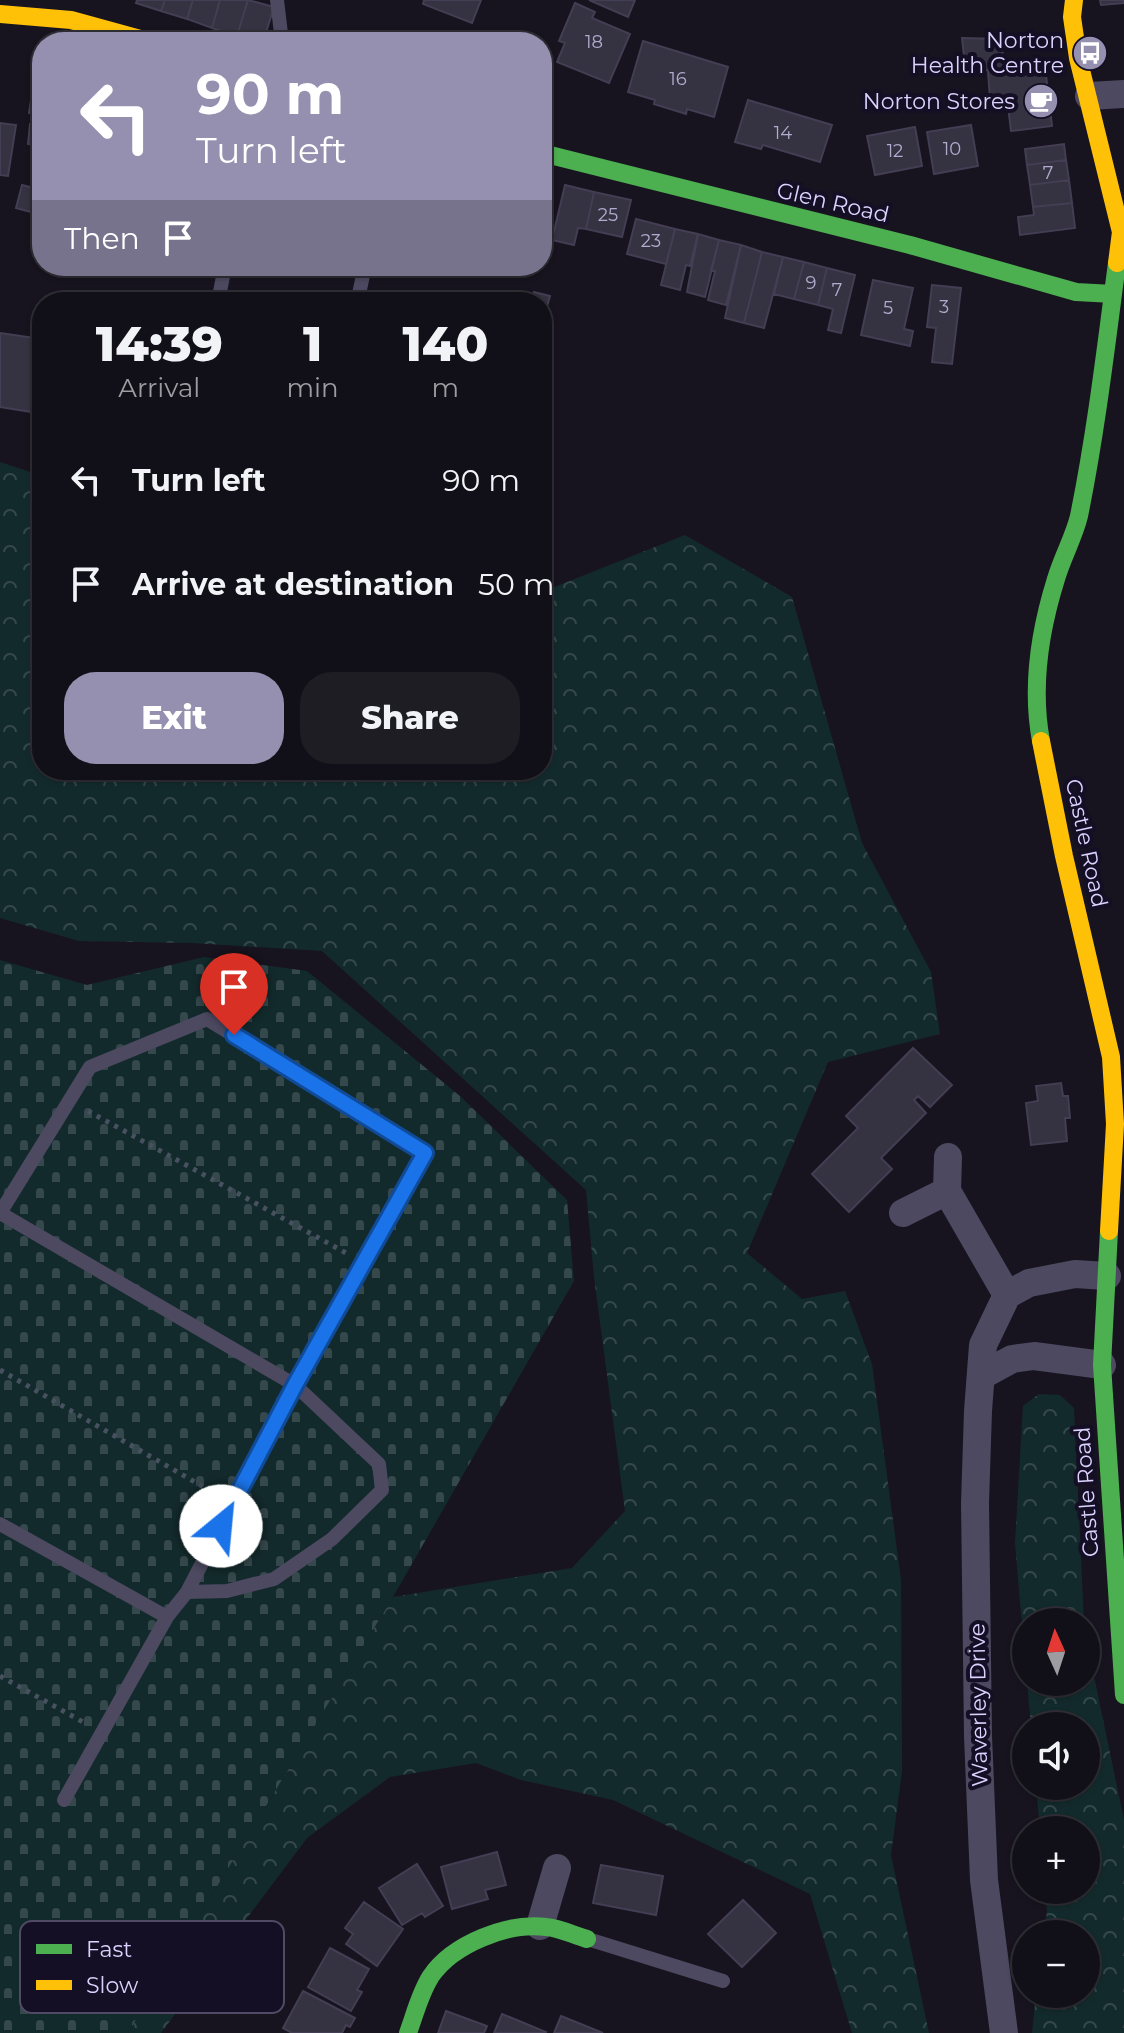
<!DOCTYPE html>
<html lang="en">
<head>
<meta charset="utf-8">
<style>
  body { margin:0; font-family:Montserrat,sans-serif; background:#1e1d24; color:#f1f3f6; height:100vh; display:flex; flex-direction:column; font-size:30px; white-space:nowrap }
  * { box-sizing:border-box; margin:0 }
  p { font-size:26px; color:#9c9ca1 }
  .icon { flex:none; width:44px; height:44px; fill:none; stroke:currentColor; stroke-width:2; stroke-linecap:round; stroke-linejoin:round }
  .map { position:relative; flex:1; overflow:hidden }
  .sheet { position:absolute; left:32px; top:292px; width:520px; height:488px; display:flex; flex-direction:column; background:#110f17; border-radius:32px; box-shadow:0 2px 6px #0004,0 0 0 2px #302f36 }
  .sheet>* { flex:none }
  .banner { position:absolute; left:32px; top:32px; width:520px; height:244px; border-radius:32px; box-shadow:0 2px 6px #0004,0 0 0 2px #302f36; background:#9690b0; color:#fff; overflow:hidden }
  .needle { width:52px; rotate:357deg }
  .controls { position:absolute; left:1012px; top:1608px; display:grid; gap:16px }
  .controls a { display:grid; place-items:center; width:88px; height:88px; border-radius:50%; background:#110f17; box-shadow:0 2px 6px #0004,0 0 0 2px #302f36; font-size:40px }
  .pin { position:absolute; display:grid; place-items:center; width:68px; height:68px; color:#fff; margin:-82px -34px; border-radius:50% 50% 50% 0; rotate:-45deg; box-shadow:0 0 8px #0007 }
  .pin .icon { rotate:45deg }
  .me { position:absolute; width:88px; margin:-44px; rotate:28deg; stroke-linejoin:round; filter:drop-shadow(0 0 6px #0008) }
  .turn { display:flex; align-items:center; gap:28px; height:168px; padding:0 32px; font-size:36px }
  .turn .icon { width:104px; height:104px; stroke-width:2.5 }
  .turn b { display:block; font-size:56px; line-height:68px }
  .then { display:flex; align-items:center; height:76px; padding:0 32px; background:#0003; gap:16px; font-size:30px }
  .eta { display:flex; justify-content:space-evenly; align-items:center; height:136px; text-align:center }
  .eta b { font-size:48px; font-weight:800; line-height:56px }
  .button { display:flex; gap:16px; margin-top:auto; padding:16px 32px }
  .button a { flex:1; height:92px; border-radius:32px; background:#9690b0; color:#fff; font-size:32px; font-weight:800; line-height:92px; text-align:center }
  .button a+a { background:#1e1d24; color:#f1f3f6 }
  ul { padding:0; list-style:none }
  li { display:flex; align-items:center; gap:24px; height:104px; padding:0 32px }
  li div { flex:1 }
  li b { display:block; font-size:30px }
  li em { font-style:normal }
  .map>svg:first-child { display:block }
  .forest { fill:url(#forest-crowns) }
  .cemetery { fill:url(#cemetery-stones) }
  .building { fill:#353241; stroke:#433e53; stroke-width:2 }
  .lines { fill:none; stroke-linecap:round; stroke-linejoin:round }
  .path { stroke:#475160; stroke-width:5; stroke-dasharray:4 6; stroke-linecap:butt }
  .lane { stroke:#4c4960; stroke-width:14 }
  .street { stroke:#4c4960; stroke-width:28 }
  .fast { stroke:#4caf50; stroke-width:18 }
  .slow { stroke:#ffc107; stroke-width:18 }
  .route-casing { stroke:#114b97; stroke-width:20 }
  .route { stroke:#1a73e8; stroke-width:14 }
  .labels { text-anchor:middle; stroke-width:8; stroke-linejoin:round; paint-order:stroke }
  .number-label { font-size:18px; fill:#b2abcf }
  .poi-label { font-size:22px; fill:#dbd3fe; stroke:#140f24; text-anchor:end }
  .street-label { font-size:22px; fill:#dbd3fe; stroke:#140f24 }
  .key { fill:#140f24; stroke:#504a65; stroke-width:2 }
  .key-label { font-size:22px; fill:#dbd3fe }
</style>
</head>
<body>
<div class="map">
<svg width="1124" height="2033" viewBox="0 0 1124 2033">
  <defs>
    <pattern id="forest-crowns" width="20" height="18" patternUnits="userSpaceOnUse" patternTransform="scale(2)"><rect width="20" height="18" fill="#132a2c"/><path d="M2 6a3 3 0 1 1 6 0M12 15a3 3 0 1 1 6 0" fill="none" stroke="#35484c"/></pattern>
    <pattern id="cemetery-stones" width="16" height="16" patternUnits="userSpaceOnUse" patternTransform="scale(2)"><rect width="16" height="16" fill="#132a2c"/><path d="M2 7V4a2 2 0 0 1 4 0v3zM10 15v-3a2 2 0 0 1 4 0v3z" fill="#35484c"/></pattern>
  </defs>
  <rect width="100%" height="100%" fill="#17141f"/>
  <path class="forest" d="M 0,462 L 42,476 L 42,770 L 542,770 L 542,592 L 685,535 L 792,597 L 862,843 L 931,972 L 940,1034 L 828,1062 L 747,1253 L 802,1299 L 845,1291 L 872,1364 L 901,1580 L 902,1771 L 891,1855 L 929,2033 L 852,2033 L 810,1894 L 613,1800 L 521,1780 L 476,1763 L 390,1777 L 307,1838 L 161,2033 L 128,2033 L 393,1597 L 572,1568 L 625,1511 L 594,1277 L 586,1190 L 322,951 L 192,943 L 79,941 L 0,918 Z
    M 1039,1394 L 1060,1395 L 1074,1408 L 1084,1622 L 1026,1622 L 1026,1671 L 1015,1543 L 1023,1406 Z
    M 1086,1638 L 1124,1820 L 1124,2033 L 1032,2033 L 1036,1994 L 1086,1994 L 1086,1934 L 1044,1934 L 1047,1911 L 1045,1890 L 1086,1890 L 1086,1830 L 1040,1830 L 1036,1786 L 1086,1786 L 1086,1726 L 1031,1726 L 1027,1682 L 1086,1682 Z"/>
  <path class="cemetery" d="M 204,957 L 307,971 L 460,1096 L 567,1200 L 574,1281 L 393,1597 L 128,2033 L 0,2033 L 0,960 L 87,985 Z"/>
  <path class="building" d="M 137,0 L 165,0 L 161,11 L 136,3 Z
    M 165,0 L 193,0 L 187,19 L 161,11 Z
    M 193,0 L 220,0 L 212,28 L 187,19 Z
    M 220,0 L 248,0 L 237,36 L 212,28 Z
    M 248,0 L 274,7 L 263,42 L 237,36 Z
    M 424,0 L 481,0 L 472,23 L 423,4 Z
    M 589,0 L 635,0 L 628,17 Z
    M 1100,0 L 1124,0 L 1124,3 L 1101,5 Z
    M 575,3 L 595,12 L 592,18 L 630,34 L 609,83 L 557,62 L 565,43 L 559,41 Z
    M 962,38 L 1001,39 L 1004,65 L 1044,59 L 1052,126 L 1011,131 L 1007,98 L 990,100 L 988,70 L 966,74 Z
    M 643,41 L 728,67 L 714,117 L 687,109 L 686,114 L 654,104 L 655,100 L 628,92 Z
    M 38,56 L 42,57 L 42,115 L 29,113 Z
    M 748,100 L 832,125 L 820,162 L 763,145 L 761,149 L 735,142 Z
    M 0,123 L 16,125 L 8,176 L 0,175 Z
    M 30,124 L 42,125 L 42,146 L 28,144 Z
    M 971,125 L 978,166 L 934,174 L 927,132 Z
    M 915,127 L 922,166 L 875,175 L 867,136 Z
    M 1064,144 L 1066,160 L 1027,165 L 1025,149 Z
    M 1066,160 L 1069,180 L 1030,185 L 1027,165 Z
    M 1069,180 L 1072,203 L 1033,207 L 1030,185 Z
    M 22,185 L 42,190 L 42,215 L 16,208 Z
    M 565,185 L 594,192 L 586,229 L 578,228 L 574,245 L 552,240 Z
    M 594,192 L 631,200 L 622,237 L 586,229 Z
    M 1072,203 L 1075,228 L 1020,235 L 1018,217 L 1034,215 L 1033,207 Z
    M 542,205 L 552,207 L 542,257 Z
    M 636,219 L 675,229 L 666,264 L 627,254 Z
    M 675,229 L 698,234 L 690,266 L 686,265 L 680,290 L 661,285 Z
    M 698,234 L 719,240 L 705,297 L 687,292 Z
    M 719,240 L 741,245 L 726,305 L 708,300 L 715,271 L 711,270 Z
    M 741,245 L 762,252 L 744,323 L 725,318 Z
    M 762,252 L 783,257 L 764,328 L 744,323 Z
    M 783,257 L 804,262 L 794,299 L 774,294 Z
    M 804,262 L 827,268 L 818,305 L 794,299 Z
    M 827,268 L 855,275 L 841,333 L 828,330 L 833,309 L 818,305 Z
    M 873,280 L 913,288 L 904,329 L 913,331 L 910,346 L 861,335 Z
    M 932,285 L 961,288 L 952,364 L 932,362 L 936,328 L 927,327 Z
    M 534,292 L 550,296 L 542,324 L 548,325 L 542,349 L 542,302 L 532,302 Z
    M 423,294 L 443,298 L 442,302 L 421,302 Z
    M 0,333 L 42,339 L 42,387 L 38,413 L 0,407 Z
    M 913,1048 L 952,1085 L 930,1107 L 918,1096 L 914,1100 L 926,1113 L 881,1158 L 892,1169 L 849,1212 L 812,1174 L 858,1128 L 846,1116 Z
    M 1061,1083 L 1063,1096 L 1068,1096 L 1070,1118 L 1065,1118 L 1067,1141 L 1031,1145 L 1026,1103 L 1038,1101 L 1036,1086 Z
    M 497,1852 L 506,1885 L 485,1890 L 488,1899 L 452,1909 L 441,1867 Z
    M 417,1864 L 443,1906 L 425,1917 L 422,1913 L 402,1925 L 379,1888 Z
    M 601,1865 L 663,1876 L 656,1915 L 593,1903 Z
    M 743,1900 L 776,1933 L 742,1967 L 708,1934 Z
    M 364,1902 L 403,1929 L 377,1966 L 346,1944 L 353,1934 L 345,1928 Z
    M 330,1948 L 369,1969 L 357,1990 L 362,1992 L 351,2011 L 308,1987 Z
    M 303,1991 L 355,2018 L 350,2027 L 346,2025 L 342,2033 L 292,2033 L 283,2028 Z
    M 446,2011 L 487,2026 L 484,2033 L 438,2033 Z
    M 502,2014 L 546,2032 L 545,2033 L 494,2033 Z
    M 561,2016 L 603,2033 L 554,2033 Z"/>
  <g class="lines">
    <path class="path" d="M 88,1111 L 346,1253
      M 0,1370 L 214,1493
      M 0,1676 L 83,1722"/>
    <path class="lane" d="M 277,0 L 282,42
      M 359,294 L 365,266
      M 218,302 L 225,266
      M 0,1524 L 167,1617
      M 64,1800 L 167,1617 L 187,1592 L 295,1385 L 425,1153 L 207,1019 L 90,1067 L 0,1213 L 295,1385 L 379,1464 L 382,1490 L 332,1539 L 274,1579 L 227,1591 L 187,1592
      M 591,1940 L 723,1981"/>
    <path class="street" d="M 1089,96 L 1124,94
      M 948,1157 L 947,1191 L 1007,1295
      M 903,1213 L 947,1191
      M 981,1376 L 1012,1359 L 1034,1356 L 1102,1365
      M 540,1926 L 557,1868
      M 1004,2033 L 984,1880 L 978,1736 L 975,1503 L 978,1411 L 983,1345 L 1007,1295 L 1029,1283 L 1075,1274 L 1107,1276"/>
    <path class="fast" d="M 542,153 L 910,245 L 1076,292 L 1113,294
      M 1041,741 C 1031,687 1040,630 1056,579 C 1062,558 1074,537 1079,516 C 1096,432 1106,347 1117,263
      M 1109,1231 L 1102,1365 L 1124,1695
      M 408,2033 C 415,2014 420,1993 431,1976 C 453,1944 508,1922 546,1927 C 560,1928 573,1935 587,1939"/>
    <path class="slow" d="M 1074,0 L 1072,17 L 1078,58 L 1121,232 L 1117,263
      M 0,14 L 71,20 L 151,42
      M 1041,741 L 1064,856 L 1111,1057 L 1115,1124 L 1109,1231"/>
  </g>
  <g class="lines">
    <g class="route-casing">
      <path id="route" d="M 221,1526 L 295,1385 L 425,1153 L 234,1035"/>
    </g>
    <use href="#route" class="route"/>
  </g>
  <defs>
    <g id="bus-disc" transform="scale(1.8)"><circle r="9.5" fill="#9690b0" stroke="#140f24"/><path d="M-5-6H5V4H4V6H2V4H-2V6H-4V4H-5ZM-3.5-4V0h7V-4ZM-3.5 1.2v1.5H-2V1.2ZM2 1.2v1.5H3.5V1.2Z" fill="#fff"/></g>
    <g id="cafe-disc" transform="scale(1.8)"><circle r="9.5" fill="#9690b0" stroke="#140f24"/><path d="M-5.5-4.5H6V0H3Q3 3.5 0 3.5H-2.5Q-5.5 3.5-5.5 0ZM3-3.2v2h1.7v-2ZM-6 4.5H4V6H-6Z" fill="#fff"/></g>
  </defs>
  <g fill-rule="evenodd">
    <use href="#bus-disc" x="1090" y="53"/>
    <use href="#cafe-disc" x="1041" y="101"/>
  </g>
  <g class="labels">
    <g class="number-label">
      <text x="594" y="48">18</text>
      <text x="678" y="85">16</text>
      <text x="783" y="139">14</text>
      <text x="952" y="155">10</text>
      <text x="895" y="157">12</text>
      <text x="1048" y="179">7</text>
      <text x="608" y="221">25</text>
      <text x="651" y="247">23</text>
      <text x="811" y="289">9</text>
      <text x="837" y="296">7</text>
      <text x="944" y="313">3</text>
      <text x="888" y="314">5</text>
    </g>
    <g class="poi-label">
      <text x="1064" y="48">Norton<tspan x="1064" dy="25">Health Centre</tspan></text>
      <text x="1015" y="109">Norton Stores</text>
    </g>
    <g class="street-label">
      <text transform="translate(833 202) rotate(13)" y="8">Glen Road</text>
      <text transform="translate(1087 843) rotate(78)" y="8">Castle Road</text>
      <text transform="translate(1086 1492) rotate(-94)" y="8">Castle Road</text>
      <text transform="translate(978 1705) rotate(-91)" y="8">Waverley Drive</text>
    </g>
  </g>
  <rect x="20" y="1921" width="264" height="92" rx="12" class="key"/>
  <rect x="36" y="1944" width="36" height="10" fill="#4caf50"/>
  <rect x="36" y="1980" width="36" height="10" fill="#ffc107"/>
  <g class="key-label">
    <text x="86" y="1957">Fast</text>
    <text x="86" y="1993">Slow</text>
  </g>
</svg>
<div class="controls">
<a><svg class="needle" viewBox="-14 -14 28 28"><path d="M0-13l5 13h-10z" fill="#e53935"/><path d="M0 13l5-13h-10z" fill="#9c9ca1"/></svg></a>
<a><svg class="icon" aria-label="sound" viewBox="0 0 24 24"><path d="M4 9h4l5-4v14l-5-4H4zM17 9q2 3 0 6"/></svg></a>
<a>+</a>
<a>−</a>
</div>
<div class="pin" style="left:234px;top:1035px;background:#d93025"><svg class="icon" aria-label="arrive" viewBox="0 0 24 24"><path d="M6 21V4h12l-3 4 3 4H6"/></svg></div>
<svg class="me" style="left:221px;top:1526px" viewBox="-20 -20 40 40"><circle r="19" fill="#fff"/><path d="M0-13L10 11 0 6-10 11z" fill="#1a73e8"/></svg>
<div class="banner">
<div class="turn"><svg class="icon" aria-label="left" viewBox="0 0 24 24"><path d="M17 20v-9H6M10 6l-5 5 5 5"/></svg><div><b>90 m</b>Turn left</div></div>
<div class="then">Then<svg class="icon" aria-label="arrive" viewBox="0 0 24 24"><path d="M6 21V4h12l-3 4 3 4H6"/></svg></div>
</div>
<section class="sheet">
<div class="eta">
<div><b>14:39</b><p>Arrival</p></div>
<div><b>1</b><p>min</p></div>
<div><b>140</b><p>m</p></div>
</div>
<ul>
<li><svg class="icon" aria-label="left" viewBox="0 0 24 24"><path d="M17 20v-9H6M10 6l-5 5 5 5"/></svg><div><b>Turn left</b></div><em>90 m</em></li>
<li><svg class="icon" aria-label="arrive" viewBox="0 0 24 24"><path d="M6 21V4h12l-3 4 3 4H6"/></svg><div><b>Arrive at destination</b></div><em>50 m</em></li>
</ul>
<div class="button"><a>Exit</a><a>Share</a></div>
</section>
</div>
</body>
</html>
